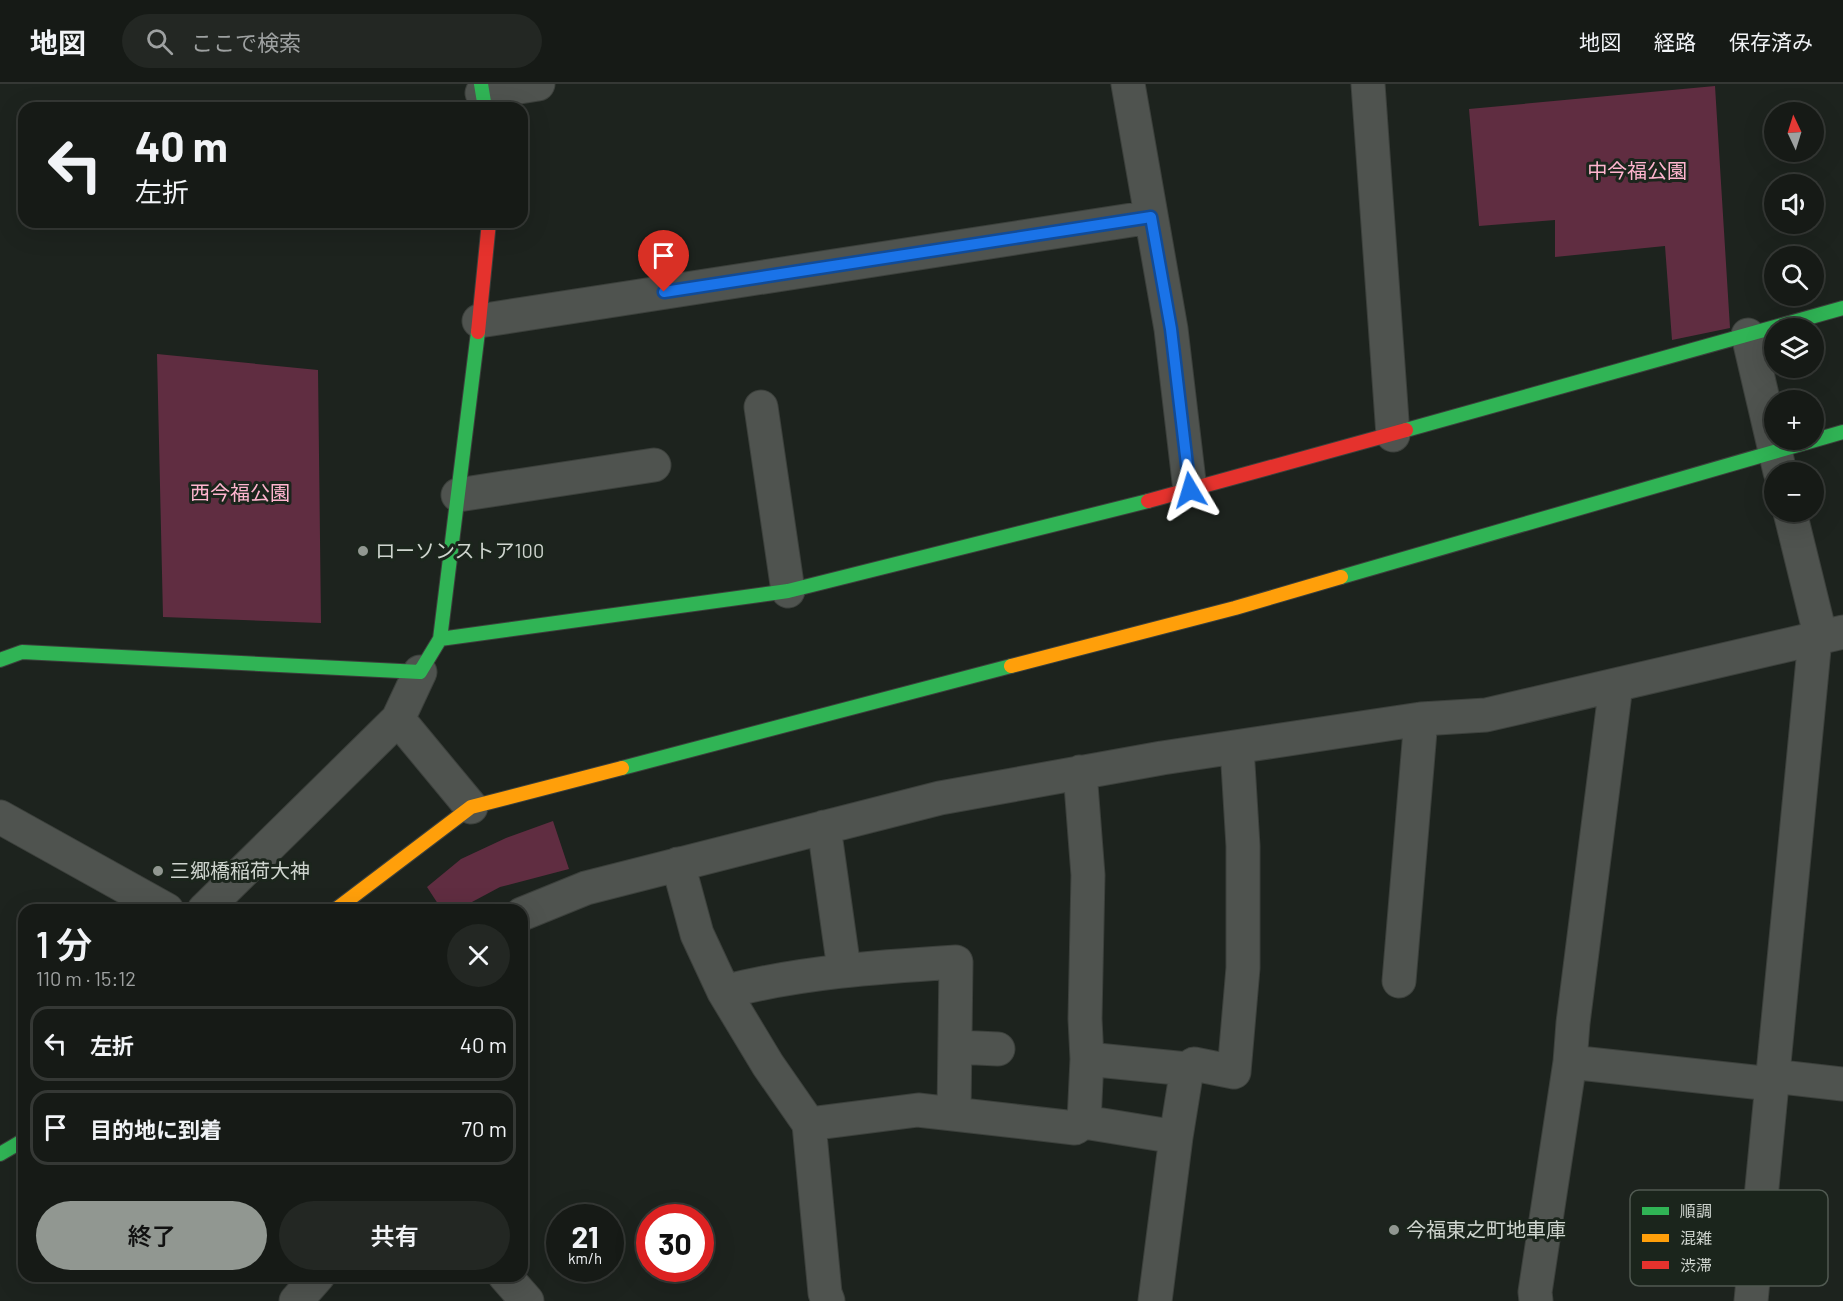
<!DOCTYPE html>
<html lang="ja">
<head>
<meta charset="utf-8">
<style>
  body { margin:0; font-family:Barlow,"Noto Sans JP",sans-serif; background:#232723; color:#f1f3f6; height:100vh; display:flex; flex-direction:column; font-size:22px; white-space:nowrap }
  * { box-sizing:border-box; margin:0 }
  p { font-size:20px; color:#9ea1a1 }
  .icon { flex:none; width:33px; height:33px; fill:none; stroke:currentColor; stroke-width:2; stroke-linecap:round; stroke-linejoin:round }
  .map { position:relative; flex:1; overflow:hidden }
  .details { position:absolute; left:18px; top:820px; width:510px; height:378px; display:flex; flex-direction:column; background:#161a16; border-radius:18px; box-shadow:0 6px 24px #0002,0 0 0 2px #353835 }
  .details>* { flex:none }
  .banner { position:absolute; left:18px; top:18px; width:510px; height:126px; border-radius:18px; box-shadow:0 6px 24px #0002,0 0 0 2px #353835; background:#161a16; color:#f1f3f6; overflow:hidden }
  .needle { width:39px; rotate:356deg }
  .fabs { position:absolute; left:1764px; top:18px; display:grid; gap:12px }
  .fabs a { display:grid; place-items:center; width:60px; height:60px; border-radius:50%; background:#161a16; box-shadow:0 6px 24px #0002,0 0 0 2px #353835; font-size:30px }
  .speed { position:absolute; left:546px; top:1120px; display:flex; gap:12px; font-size:30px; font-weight:700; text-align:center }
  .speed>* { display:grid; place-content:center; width:78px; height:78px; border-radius:50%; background:#161a16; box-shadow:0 6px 24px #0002,0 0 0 2px #353835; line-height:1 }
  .speed small { font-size:15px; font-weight:400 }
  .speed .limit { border:9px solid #d22; background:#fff; color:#111 }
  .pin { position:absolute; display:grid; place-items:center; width:51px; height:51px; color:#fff; margin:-62px -26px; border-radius:50% 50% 50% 0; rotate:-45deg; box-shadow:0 0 6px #0007 }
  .pin .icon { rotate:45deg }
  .me { position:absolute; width:66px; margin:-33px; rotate:353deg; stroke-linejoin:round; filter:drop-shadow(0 0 4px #0008) }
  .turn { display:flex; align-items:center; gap:21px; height:126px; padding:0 18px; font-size:27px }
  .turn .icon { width:78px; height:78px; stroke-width:2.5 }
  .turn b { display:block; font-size:42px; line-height:51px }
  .round { display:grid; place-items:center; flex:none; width:63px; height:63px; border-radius:32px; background:#232723 }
  .overview { display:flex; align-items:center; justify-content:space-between; height:102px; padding:0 18px }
  h1 { font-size:36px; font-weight:600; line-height:45px }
  .button { display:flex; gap:12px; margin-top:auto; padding:12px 18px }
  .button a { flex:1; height:69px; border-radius:36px; background:#919791; color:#111; font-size:24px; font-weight:600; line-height:69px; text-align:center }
  .button a+a { background:#232723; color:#f1f3f6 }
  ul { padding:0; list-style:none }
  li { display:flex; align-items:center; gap:18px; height:75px; margin:0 12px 9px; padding:0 6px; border:3px solid #353835; border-radius:18px }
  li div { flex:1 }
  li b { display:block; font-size:22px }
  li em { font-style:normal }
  header { display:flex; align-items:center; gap:36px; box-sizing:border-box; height:84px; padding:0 30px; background:#161a16; border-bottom:2px solid #353835 }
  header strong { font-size:28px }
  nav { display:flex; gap:33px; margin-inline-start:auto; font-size:21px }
  .search { width:420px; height:54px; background:#232723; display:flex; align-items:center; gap:15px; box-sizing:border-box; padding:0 21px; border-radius:33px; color:#9ea1a1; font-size:22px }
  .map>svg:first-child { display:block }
  .green { fill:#602d41 }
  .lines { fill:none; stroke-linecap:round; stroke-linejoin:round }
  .street-casing { stroke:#3c403c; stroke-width:35 }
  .fast-casing { stroke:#3c403c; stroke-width:16 }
  .slow-casing { stroke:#3c403c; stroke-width:16 }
  .jam-casing { stroke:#3c403c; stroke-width:16 }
  .street { stroke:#4f534f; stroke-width:33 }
  .fast { stroke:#30b455; stroke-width:14 }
  .slow { stroke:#ff9f0a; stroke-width:14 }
  .jam { stroke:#e5322d; stroke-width:14 }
  .route-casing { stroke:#114b97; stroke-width:15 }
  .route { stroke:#1a73e8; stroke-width:10 }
  .poi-dot { fill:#919791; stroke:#1b251c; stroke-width:2 }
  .labels { text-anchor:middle; stroke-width:6; stroke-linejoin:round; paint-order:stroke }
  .park-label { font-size:20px; fill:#ffb5cf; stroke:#1b251c }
  .poi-label { font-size:20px; fill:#cfd5cf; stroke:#1b251c; text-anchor:start }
  .key { fill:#1b251c; stroke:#515a52; stroke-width:1.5 }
  .key-label { font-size:16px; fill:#cfd5cf }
</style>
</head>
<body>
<header>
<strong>地図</strong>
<div class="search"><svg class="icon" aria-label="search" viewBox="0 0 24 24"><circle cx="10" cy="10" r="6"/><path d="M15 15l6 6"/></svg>ここで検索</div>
<nav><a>地図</a><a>経路</a><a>保存済み</a></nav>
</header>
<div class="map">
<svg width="1843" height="1217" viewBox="0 0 1843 1217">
  <rect width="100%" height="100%" fill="#1d231e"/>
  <path class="green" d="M 1715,2 L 1730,244 L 1672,256 L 1665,162 L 1555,173 L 1555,136 L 1479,142 L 1469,25 Z
    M 157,270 L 318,286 L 321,539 L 163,533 Z
    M 553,737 L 569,785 L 500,803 L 457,826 L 442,826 L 427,803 L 461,775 L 506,754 Z"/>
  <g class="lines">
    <g class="street-casing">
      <path id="street" d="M 1128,0 L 1171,245 L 1190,406
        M 1368,0 L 1393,351
        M 482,9 L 538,0
        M 479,237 L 1151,133
        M 1748,251 L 1780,388
        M 761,323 L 788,507
        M 458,411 L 654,381
        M 1790,428 L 1821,554
        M 420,588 L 398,635 L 471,723
        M 1080,688 L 1088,791 L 1085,935 L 1087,975 L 1084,1038
        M 0,733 L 167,826
        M 824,743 L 844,885
        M 678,780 L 697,850 L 724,908 L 768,981 L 809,1040 L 825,1209 L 828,1217
        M 204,826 L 398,635
        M 522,830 L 586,804 L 940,714 L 1162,674 L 1421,635 L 1486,631 L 1843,548
        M 1399,897 L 1421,635
        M 724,908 C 801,888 877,883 956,878 L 954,1029
        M 956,963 L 998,965
        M 1087,975 L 1187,985
        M 1570,978 L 1772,1000
        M 1773,992 L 1843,1000
        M 809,1040 L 918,1026 L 1075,1044 L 1084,1038 L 1176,1053
        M 505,1192 L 527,1217
        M 296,1217 L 318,1192
        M 1155,1217 L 1176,1053 L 1187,985 L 1194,980 L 1234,988 L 1243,884 L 1243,762 L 1237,664
        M 1536,1217 L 1535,1208 L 1570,978 L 1573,939 L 1616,601
        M 1751,1217 L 1815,555"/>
    </g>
    <g class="fast-casing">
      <path id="fast" d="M 481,0 L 485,24
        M 1406,346 L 1843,224
        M 1341,493 L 1843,348
        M 440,555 L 788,507 L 1148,417
        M 0,576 L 22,568 L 420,588 L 440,555 L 478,248
        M 622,684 L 1011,582
        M 0,1070 L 24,1056"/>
    </g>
    <g class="slow-casing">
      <path id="slow" d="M 1011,582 L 1235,524 L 1341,493
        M 335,826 L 471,723 L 622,684"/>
    </g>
    <g class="jam-casing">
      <path id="jam" d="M 478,248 L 489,138
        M 1148,417 L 1406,346"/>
    </g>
    <use href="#street" class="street"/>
    <use href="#fast" class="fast"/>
    <use href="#slow" class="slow"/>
    <use href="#jam" class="jam"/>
  </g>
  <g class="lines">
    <g class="route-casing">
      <path id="route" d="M 664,208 L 1151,133 L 1171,245 L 1190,406"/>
    </g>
    <use href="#route" class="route"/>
  </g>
  <g class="poi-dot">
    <circle cx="363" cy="467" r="6"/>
    <circle cx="158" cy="787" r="6"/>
    <circle cx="1394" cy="1146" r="6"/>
  </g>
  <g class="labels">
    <g class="park-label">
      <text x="1637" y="94">中今福公園</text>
      <text x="240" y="416">西今福公園</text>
    </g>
    <g class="poi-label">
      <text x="375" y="474">ローソンストア100</text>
      <text x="170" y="794">三郷橋稲荷大神</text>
      <text x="1406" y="1153">今福東之町地車庫</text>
    </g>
  </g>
  <rect x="1630" y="1106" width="198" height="96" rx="9" class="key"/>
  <rect x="1642" y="1123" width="27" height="8" fill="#30b455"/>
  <rect x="1642" y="1150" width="27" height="8" fill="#ff9f0a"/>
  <rect x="1642" y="1177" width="27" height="8" fill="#e5322d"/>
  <g class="key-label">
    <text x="1680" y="1133">順調</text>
    <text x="1680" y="1160">混雑</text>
    <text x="1680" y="1187">渋滞</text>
  </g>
</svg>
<div class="fabs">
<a><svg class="needle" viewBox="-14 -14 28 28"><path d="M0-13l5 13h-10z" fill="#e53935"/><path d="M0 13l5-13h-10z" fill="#9ea1a1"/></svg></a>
<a><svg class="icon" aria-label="sound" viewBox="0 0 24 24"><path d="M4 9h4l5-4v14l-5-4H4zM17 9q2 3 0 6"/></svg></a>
<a><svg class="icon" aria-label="search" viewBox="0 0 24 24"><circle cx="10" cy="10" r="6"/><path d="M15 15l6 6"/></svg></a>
<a><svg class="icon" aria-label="layers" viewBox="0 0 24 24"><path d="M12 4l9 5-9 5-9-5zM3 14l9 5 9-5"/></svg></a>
<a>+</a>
<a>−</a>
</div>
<div class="speed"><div>21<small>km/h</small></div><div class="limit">30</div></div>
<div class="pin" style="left:664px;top:208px;background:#d93025"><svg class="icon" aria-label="arrive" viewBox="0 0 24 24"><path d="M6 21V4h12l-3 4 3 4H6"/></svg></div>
<svg class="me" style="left:1190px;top:406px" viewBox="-20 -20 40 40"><path d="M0-17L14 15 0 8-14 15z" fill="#1a73e8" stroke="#fff" stroke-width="4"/></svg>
<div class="banner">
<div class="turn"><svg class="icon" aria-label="left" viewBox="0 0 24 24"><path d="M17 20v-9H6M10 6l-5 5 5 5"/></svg><div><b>40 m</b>左折</div></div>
</div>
<section class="details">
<div class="overview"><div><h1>1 分</h1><p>110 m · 15:12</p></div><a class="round"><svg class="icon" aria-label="close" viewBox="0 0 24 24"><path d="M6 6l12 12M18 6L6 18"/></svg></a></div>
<ul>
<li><svg class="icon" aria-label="left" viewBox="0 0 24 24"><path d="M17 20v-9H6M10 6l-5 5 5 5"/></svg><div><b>左折</b></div><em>40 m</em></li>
<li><svg class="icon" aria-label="arrive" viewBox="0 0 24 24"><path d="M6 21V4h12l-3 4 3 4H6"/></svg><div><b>目的地に到着</b></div><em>70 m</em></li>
</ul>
<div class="button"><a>終了</a><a>共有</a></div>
</section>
</div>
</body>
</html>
